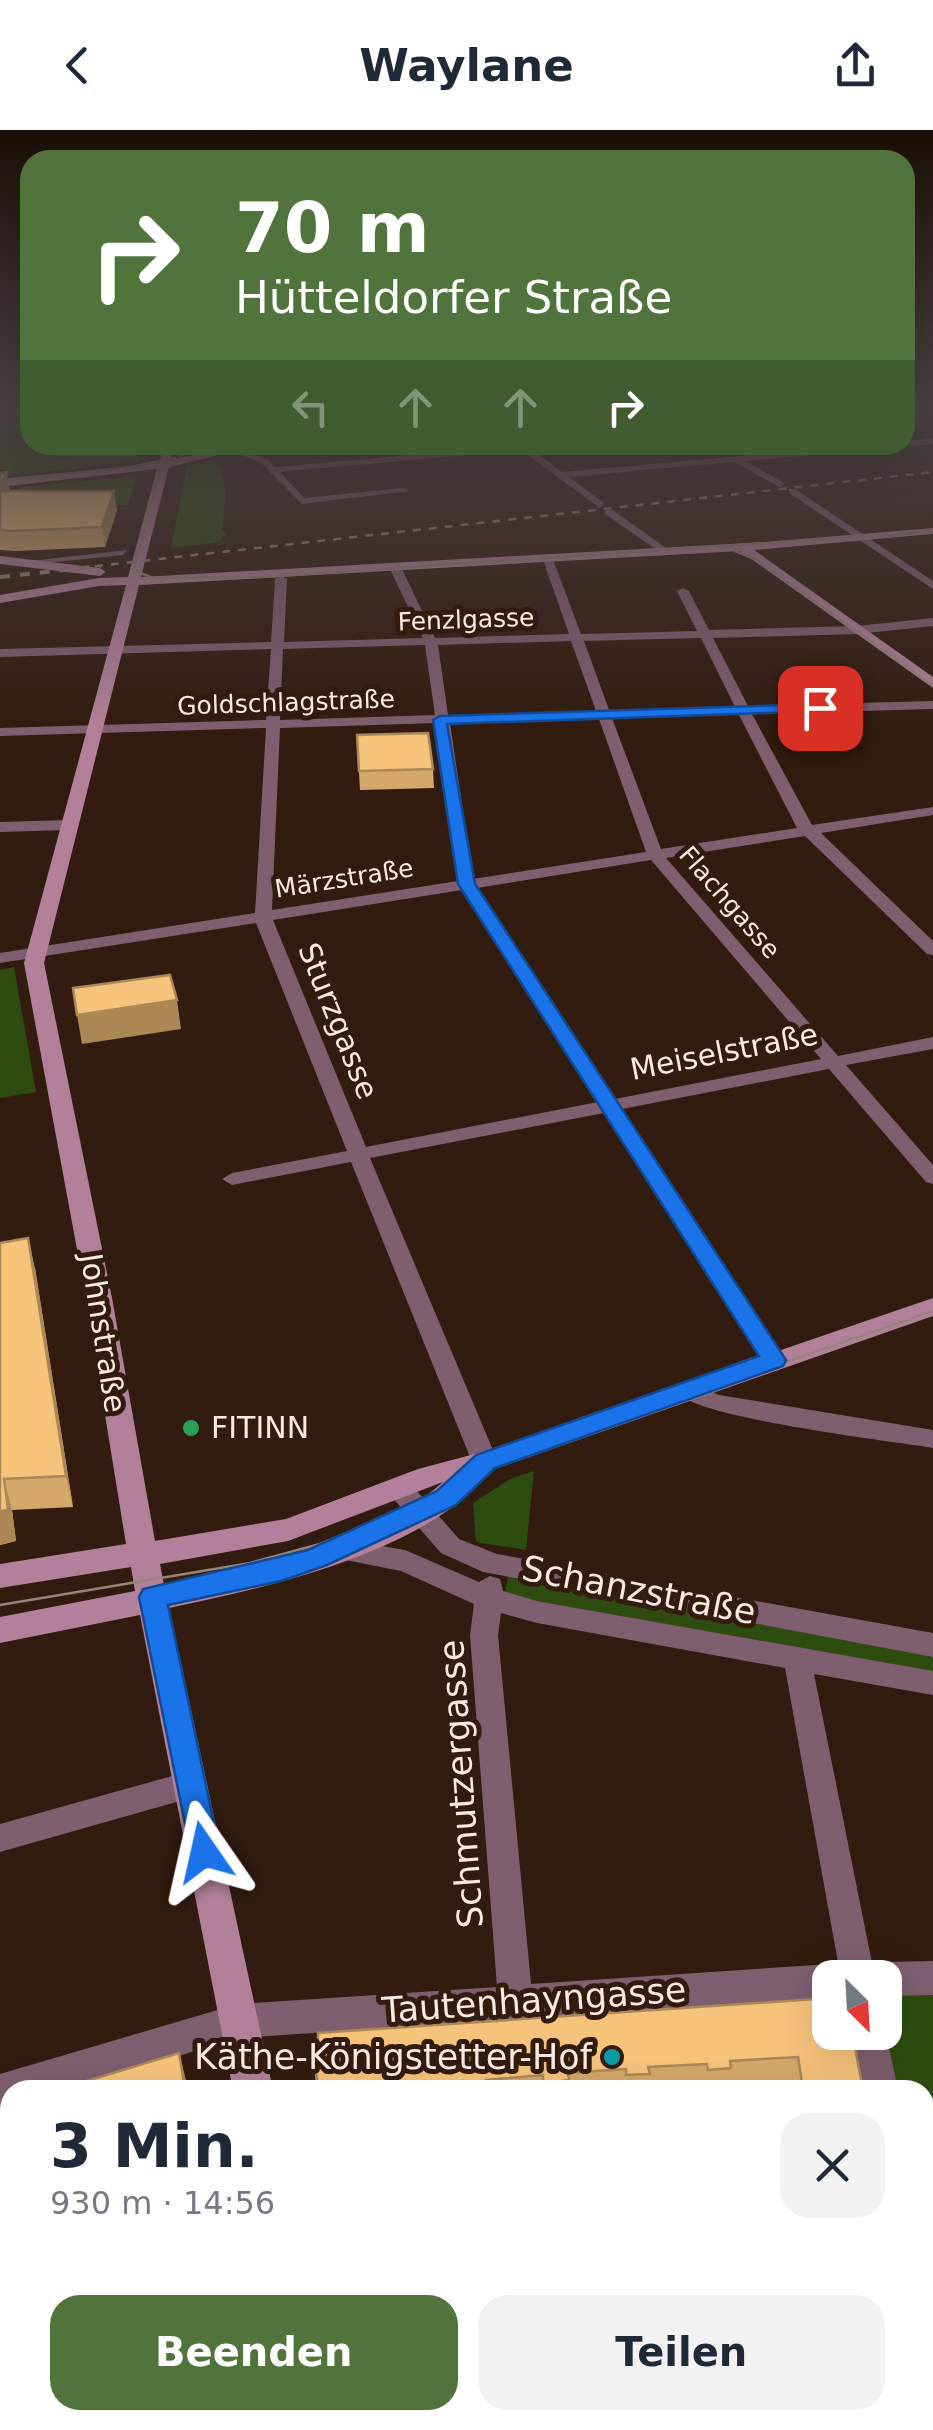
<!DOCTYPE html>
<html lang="de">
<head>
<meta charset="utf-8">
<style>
  body { margin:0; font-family:"DejaVu Sans",sans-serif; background:#f2f2f3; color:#1f2937; height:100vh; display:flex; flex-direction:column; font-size:38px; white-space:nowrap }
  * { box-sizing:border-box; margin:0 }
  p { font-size:32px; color:#747a83 }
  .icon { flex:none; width:55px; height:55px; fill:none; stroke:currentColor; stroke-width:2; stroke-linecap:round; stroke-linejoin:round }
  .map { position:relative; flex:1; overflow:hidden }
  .panel { position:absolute; left:0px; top:1950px; width:935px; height:350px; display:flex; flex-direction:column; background:#fff; border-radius:30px 30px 0 0; box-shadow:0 10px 40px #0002 }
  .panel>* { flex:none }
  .top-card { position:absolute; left:20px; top:20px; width:895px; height:305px; border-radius:30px; box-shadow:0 10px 40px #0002; background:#51733c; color:#fff; overflow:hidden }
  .needle { width:65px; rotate:156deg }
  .buttons { position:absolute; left:812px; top:1830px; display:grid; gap:20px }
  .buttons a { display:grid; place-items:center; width:90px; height:90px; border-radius:20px; background:#fff; box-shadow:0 10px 40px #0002; font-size:50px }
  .pin { position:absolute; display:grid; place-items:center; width:85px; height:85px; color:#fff; margin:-42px; border-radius:20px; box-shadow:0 5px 15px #0006 }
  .me { position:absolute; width:110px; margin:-55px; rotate:349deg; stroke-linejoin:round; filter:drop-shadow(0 0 8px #0008) }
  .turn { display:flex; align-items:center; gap:35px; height:210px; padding:0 50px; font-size:45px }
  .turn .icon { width:130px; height:130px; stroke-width:2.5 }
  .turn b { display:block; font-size:70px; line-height:85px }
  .lanes { display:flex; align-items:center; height:95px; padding:0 50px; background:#0003; justify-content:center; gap:50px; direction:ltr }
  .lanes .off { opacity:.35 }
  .round { display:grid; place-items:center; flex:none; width:105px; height:105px; border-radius:30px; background:#f2f2f3 }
  .overview { display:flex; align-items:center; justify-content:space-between; height:170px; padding:0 50px }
  h1 { font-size:60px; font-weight:700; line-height:75px }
  .button { display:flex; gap:20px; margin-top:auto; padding:20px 50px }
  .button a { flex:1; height:115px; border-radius:30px; background:#51733c; color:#fff; font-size:40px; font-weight:700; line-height:115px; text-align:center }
  .button a+a { background:#f2f2f3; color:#1f2937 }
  header { display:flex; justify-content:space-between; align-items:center; height:130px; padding:0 50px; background:#fff; font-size:45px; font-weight:700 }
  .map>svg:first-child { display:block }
  .green { fill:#2e4c10 }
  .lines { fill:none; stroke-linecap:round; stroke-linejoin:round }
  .street { fill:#7e5e6f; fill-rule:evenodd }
  .secondary { fill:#b2809a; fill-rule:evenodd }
  .tram { stroke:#97847a; stroke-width:2.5 }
  .rail-far1 { stroke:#97847a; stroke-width:2.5; stroke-dasharray:8 8; stroke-linecap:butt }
  .rail { stroke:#97847a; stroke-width:4; stroke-dasharray:10 10; stroke-linecap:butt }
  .wall { fill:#d4a86a }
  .shaded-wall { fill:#ac8856 }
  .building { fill:#f6c37b; stroke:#ac8856; stroke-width:2.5 }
  .route { fill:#1a73e8; stroke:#114b97; stroke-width:2.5 }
  .leisure-dot { fill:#2e9e5b; stroke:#321c10; stroke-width:4 }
  .culture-dot { fill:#0f9aa8; stroke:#321c10; stroke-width:4 }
  .labels { text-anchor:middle; stroke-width:10; stroke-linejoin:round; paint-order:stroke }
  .far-street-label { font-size:25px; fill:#faeae2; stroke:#321c10 }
  .street-label { font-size:30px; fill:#faeae2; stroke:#321c10 }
  .poi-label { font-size:30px; fill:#faeae2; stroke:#321c10; text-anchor:start }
  .near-street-label { font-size:35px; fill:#faeae2; stroke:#321c10 }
  .near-poi-label { font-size:35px; fill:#faeae2; stroke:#321c10; text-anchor:end }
</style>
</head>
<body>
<header><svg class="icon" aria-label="back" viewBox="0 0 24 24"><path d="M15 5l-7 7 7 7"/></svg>Waylane<svg class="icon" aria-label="share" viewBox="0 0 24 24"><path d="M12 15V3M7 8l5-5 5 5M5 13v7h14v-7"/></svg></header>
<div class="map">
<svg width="933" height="2300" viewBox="0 0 933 2300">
  <rect width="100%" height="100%" fill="#321c10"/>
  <path class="green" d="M 0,278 L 30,278 L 30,315 L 143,315 L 138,331 L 0,347 Z
    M 208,331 L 218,334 C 228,355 225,373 222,399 L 228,405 L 221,407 L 223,412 L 171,418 L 187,336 Z
    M 130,347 L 136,348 L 128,375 L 10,376 L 19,357 Z
    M 14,837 L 36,962 L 0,968 L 0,840 Z
    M 534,1341 L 526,1420 L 476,1412 L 473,1373 L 510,1349 Z
    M 508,1447 L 933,1522 L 933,1542 L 504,1465 Z
    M 933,1848 L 933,1990 L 925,1991 L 925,1960 L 880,1960 L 885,1849 Z"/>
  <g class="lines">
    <path class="street" d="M 933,308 L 933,314 L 746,331 L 784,353 L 781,358 L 734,332 L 569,347 L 604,373 L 600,378 L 521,320 L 280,342 L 304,368 L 404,358 L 409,361 L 302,374 L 261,333 L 230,320 L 235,317 L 267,329 L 275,337 L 526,315 L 562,342 L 866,315 L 905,315 L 905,311 Z
      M 789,359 L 795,359 L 933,451 L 933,459 L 789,363 Z
      M 605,380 L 613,380 L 670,421 L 661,423 L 605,384 Z
      M 127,420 L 123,425 L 27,435 L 22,432 Z
      M 547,424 L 552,427 L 581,504 L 697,501 L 677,461 L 683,458 L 689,461 L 709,500 L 857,496 L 933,488 L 933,496 L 857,504 L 713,508 L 748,576 L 933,571 L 933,579 L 752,584 L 812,695 L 933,677 L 933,685 L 821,703 L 933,811 L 933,825 L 927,824 L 805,706 L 666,728 L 838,926 L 933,907 L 933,919 L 846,935 L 933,1035 L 933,1054 L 926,1052 L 829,939 L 622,979 L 786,1230 L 774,1238 L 766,1236 L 604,983 L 370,1028 L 498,1332 L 494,1339 L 476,1339 L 472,1332 L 351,1032 L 232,1055 L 222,1049 L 232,1043 L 347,1021 L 256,793 L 0,833 L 0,823 L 255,783 L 266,598 L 0,606 L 0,598 L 266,590 L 271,519 L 0,527 L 0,519 L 271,512 L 275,449 L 281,446 L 287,449 L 284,512 L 423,508 L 389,437 L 395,434 L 401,437 L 435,508 L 569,504 L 542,427 ZM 701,508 L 735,577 L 609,580 L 584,511 ZM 571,511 L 596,581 L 448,585 L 438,515 ZM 425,515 L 435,585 L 280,590 L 283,519 ZM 739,585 L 797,698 L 661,719 L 612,588 ZM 599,589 L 646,722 L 473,749 L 450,593 ZM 436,593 L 458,751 L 272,780 L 280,598 ZM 651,730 L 821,929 L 615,969 L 477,758 ZM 462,760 L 598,972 L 366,1017 L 273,790 Z
      M 0,692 L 68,690 L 76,695 L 68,700 L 0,702 Z
      M 687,1252 L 719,1265 L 933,1300 L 933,1318 C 891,1311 693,1288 675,1261 L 678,1255 Z
      M 399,1348 L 408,1351 L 459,1409 L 497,1424 L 933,1503 L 933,1527 L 483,1442 L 441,1423 L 390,1365 L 386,1358 L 390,1351 Z
      M 339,1409 L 405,1420 L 479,1452 L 490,1446 L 500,1449 L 503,1461 L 537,1471 L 933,1541 L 933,1565 L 814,1544 L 873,1838 L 885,1832 L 933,1831 L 933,1865 L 885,1866 L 885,1848 L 830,1848 L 830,1868 L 238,1908 L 66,1960 L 10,1960 L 10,1977 L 0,1980 L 0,1944 L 238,1874 L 497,1857 L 470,1505 L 474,1474 L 401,1441 L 330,1427 L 326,1420 L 330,1413 ZM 501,1483 L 537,1493 L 785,1538 L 839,1838 L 830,1834 L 531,1854 L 498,1505 Z
      M 190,1641 L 201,1645 L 205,1655 L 201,1665 L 0,1722 L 0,1694 Z
      M 885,1899 L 898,1960 L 862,1960 L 852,1902 L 885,1902 Z
      M 925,2170 L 933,2174 L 933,2252 L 925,2249 Z"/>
    <path class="secondary" d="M 164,315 L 174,315 L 170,330 L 241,315 L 260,315 L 169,337 L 141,447 L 765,412 L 933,398 L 933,404 L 754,420 L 933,547 L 933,558 L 740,421 L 139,455 L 44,833 L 112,1168 L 155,1411 L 286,1389 L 418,1339 L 482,1322 L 933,1168 L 933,1186 L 495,1339 C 482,1351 469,1365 454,1376 C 378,1432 261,1459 169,1478 L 273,1960 L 233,1960 L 140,1485 L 0,1513 L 0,1487 L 135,1461 L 131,1437 L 0,1458 L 0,1434 L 126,1414 L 86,1168 L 24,833 L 126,455 L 99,456 L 0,473 L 0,465 L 99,448 L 128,447 L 157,339 L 0,357 L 0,351 L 159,333 ZM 443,1352 C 375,1412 252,1437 164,1455 L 160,1434 L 288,1411 Z
      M 0,426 L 100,438 L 106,442 L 100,446 L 0,434 Z
      M 301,2290 L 347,2290 L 349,2300 L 303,2300 Z"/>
    <path class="tram" d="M 184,315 L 180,330 L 159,343 L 135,435 L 138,442 L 153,448 L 262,447 L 933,402
      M 0,350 L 125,338 L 175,328
      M 735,421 L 757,430 L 933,556
      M 0,1475 L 250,1433 L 320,1414 L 386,1387 L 502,1330 L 933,1181"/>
    <path class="rail-far1" d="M 79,438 L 933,342"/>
    <path class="rail" d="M 0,447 L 101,436"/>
  </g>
  <path class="wall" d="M 7,342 L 10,361 L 117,380 L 105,417 L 16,421 L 0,420 L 0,343 Z
    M 357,605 L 433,639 L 434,658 L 360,660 Z
    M 0,1113 L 35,1138 L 73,1377 L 12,1380 L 16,1411 L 0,1415 Z
    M 830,1868 L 863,1960 L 790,1960 L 789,1955 L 726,1958 L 725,1960 L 317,1960 L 313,1932 Z
    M 838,2290 L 922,2290 L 924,2300 L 840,2300 Z"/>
  <path class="shaded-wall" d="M 7,342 L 10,361 L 0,374 L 0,356 Z
    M 114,361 L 117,380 L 105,417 L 102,397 Z
    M 177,870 L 181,899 L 82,914 L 77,885 Z
    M 28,1108 L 35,1138 L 73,1377 L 66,1346 Z
    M 4,1349 L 12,1380 L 16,1411 L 0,1415 L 0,1381 Z
    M 179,1923 L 186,1950 L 188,1960 L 185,1960 Z
    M 10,2051 L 10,2080 L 0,2084 L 0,2054 Z
    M 10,2233 L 10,2260 L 0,2263 L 0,2236 Z"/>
  <path class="building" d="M 7,342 L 0,356 L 0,343 Z
    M 0,361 L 114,361 L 102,397 L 12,401 L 0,400 Z
    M 428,603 L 433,639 L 359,641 L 357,605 Z
    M 170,845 L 177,870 L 77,885 L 73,858 Z
    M 28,1108 L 66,1346 L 4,1349 L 8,1380 L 0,1381 L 0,1113 Z
    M 830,1868 L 830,1902 L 852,1902 L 863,1960 L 803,1960 L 798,1927 L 730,1931 L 731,1938 L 708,1940 L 707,1934 L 648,1937 L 650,1944 L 626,1945 L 626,1939 L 568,1943 L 569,1950 L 548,1953 L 543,1952 L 543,1945 L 486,1950 L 487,1957 L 464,1958 L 463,1951 L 376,1955 L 377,1960 L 320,1960 L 313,1932 L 318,1930 L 318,1903 Z
    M 179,1923 L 185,1960 L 57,1960 Z
    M 10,1974 L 10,2051 L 0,2054 L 0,1978 Z
    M 10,2132 L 10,2233 L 0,2236 L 0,2135 Z
    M 853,2290 L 922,2290 L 924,2300 L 855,2300 Z"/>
  <linearGradient id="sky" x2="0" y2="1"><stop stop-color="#1c0f09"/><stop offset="0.46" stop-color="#494042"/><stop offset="1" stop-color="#494042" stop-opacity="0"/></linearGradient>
  <rect width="933" height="600" fill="url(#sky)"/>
  <path class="route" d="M 820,574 L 824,575 L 824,581 L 447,594 L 475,754 L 786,1230 L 783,1236 L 495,1338 L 456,1375 L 327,1435 L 281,1451 L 168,1475 L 220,1722 L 215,1733 L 204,1737 L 193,1733 L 139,1467 L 143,1459 L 308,1420 L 437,1361 L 476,1325 L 759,1226 L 458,754 L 433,590 L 440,586 Z"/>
  <circle class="leisure-dot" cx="191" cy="1298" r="10"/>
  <circle class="culture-dot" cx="612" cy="1927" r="10"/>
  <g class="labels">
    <g class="far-street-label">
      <text transform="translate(466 489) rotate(-2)" y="9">Fenzlgasse</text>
      <text transform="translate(286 572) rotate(-2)" y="9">Goldschlagstraße</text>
      <text transform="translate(344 748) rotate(-9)" y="9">Märzstraße</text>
      <text transform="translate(730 772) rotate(49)" y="9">Flachgasse</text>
    </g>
    <g class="street-label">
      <text transform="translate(338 891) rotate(68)" y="10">Sturzgasse</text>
      <text transform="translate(724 922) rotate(-11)" y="10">Meiselstraße</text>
      <text transform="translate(103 1203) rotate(81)" y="10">Johnstraße</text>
    </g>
    <g class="poi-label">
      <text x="211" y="1308">FITINN</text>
    </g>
    <g class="near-street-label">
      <text transform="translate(639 1460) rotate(11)" y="12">Schanzstraße</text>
      <text transform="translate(461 1654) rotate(-94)" y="12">Schmutzergasse</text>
      <text transform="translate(534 1870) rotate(-4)" y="12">Tautenhayngasse</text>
    </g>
    <g class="near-poi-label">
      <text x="592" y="1939">Käthe-Königstetter-Hof</text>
    </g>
  </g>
</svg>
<div class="buttons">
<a><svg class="needle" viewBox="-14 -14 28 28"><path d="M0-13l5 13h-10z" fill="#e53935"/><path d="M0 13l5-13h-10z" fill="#747a83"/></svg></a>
</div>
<div class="pin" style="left:820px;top:578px;background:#d93025"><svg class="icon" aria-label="arrive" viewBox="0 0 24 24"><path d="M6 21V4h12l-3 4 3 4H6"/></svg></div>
<svg class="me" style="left:204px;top:1722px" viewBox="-20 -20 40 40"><path d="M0-17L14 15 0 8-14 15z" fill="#1a73e8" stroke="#fff" stroke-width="4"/></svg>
<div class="top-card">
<div class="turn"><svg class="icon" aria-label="right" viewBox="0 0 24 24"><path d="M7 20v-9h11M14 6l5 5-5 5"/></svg><div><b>70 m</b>Hütteldorfer Straße</div></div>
<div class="lanes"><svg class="icon off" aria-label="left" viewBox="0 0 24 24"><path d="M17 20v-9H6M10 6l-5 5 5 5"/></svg><svg class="icon off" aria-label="ahead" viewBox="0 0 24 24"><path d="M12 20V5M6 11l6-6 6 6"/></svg><svg class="icon off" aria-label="ahead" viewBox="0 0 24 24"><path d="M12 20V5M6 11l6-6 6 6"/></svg><svg class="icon" aria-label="right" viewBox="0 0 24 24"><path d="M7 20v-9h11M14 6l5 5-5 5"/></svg></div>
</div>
<section class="panel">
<div class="overview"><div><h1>3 Min.</h1><p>930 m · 14:56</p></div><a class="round"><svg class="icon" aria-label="close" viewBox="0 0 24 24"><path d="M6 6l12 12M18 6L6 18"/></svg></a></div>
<div class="button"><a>Beenden</a><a>Teilen</a></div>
</section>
</div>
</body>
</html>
